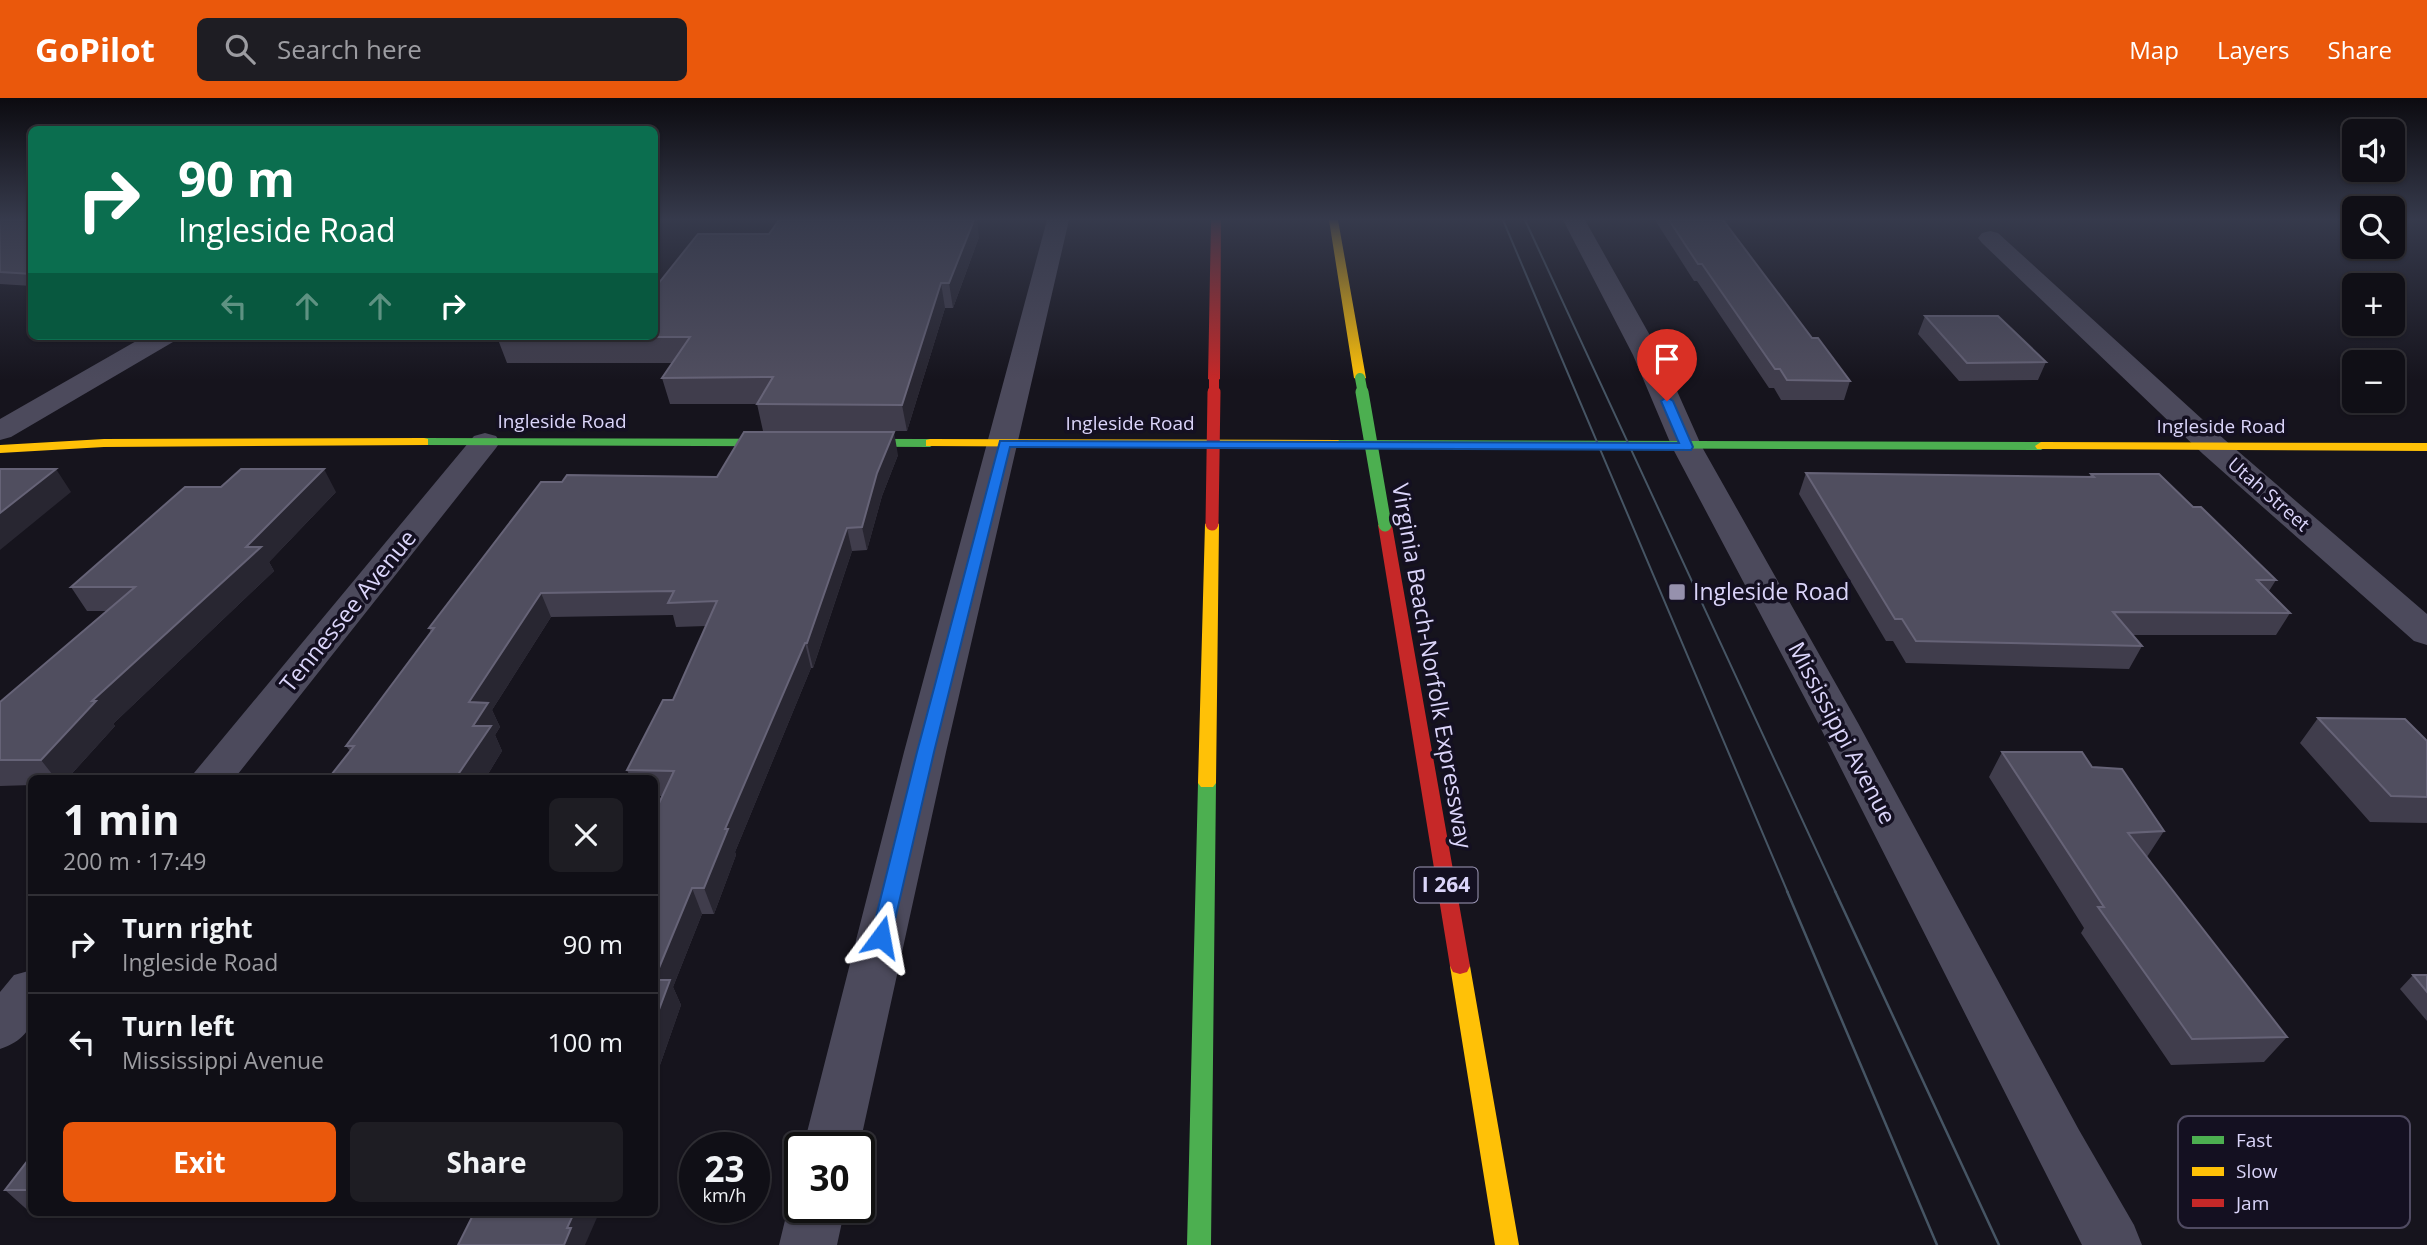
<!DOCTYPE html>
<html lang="en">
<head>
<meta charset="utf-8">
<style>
  body { margin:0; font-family:"Open Sans",sans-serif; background:#1e1d23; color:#f1f3f6; height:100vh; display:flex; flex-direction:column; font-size:26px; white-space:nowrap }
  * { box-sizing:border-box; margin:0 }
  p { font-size:23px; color:#9c9ca1 }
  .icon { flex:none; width:38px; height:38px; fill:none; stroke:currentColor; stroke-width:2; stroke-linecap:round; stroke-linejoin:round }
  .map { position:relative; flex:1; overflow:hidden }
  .sheet { position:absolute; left:28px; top:677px; width:630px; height:441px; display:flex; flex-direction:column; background:#100f16; border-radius:10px; box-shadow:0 2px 5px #0004,0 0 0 2px #302f35 }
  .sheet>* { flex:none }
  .hud { position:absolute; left:28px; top:28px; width:630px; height:214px; border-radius:10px; box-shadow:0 2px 5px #0004,0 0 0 2px #302f35; background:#0b6e4f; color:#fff; overflow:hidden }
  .controls { position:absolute; left:2342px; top:21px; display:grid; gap:14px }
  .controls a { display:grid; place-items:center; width:63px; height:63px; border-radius:10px; background:#100f16; box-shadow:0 2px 5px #0004,0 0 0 2px #302f35; font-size:35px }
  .speed { position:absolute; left:679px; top:1034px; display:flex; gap:14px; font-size:35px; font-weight:700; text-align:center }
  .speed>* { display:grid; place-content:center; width:91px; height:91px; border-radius:50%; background:#100f16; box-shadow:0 2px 5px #0004,0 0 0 2px #302f35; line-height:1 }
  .speed small { font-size:18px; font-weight:400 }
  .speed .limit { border:4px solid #111; border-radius:10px; background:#fff; color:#111 }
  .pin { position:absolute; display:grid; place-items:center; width:60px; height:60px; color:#fff; margin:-72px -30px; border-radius:50% 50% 50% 0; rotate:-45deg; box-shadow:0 0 7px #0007 }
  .pin .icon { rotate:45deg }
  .me { position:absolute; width:77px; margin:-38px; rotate:13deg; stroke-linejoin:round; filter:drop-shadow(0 0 5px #0008) }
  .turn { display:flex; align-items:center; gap:24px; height:147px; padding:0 35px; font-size:32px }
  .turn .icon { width:91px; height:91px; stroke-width:2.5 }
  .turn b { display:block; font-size:49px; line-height:60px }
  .lanes { display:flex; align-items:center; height:66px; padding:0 35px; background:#0003; justify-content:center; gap:35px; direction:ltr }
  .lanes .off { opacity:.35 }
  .round { display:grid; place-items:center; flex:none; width:74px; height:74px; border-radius:10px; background:#1e1d23 }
  .overview { display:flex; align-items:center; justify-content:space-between; height:119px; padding:0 35px }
  h1 { font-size:42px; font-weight:700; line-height:52px }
  .primary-button { display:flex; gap:14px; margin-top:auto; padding:14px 35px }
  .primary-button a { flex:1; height:80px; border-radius:10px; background:#ea580c; color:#fff; font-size:28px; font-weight:700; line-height:80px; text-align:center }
  .primary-button a+a { background:#1e1d23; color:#f1f3f6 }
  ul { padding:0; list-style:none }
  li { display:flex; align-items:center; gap:21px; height:98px; padding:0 35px; border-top:2px solid #302f35 }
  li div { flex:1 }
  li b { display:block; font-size:26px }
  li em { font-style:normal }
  header { display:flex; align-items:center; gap:42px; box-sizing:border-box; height:98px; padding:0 35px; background:#ea580c; color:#fff }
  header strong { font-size:33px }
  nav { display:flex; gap:38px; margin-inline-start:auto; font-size:24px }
  .search { width:490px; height:63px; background:#1e1d23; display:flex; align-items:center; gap:18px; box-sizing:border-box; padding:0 24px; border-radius:10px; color:#9c9ca1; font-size:26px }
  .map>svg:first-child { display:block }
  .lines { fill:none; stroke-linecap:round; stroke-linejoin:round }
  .street { fill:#4c4a5c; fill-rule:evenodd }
  .fast { fill:#4caf50; fill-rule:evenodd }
  .slow { fill:#ffc107; fill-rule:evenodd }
  .jam { fill:#c62828; fill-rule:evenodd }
  .tram-far1 { stroke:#465564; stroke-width:2 }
  .tram { stroke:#465564; stroke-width:2.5 }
  .fast-bridge-far1 { stroke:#4caf50; stroke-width:10 }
  .fast-bridge { stroke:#4caf50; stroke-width:13 }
  .jam-bridge-far1 { stroke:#c62828; stroke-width:10 }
  .jam-bridge { stroke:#c62828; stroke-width:13 }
  .wall { fill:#403d4c }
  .shaded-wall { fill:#282631 }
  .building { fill:#504e5f; stroke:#666377; stroke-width:2 }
  .route { fill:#1a73e8; stroke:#114b97; stroke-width:2 }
  .poi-dot { fill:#9691ad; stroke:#141021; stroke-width:2.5 }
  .labels { text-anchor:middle; stroke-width:7; stroke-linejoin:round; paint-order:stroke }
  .far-street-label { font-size:19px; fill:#dbd5fa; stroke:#141021 }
  .shield { fill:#141021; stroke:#9f9ab9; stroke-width:2 }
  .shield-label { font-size:21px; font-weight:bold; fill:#dbd5fa }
  .poi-label { font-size:23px; fill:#dbd5fa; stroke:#141021; text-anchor:start }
  .street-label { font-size:23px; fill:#dbd5fa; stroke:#141021 }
  .key { fill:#141021; stroke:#504b62; stroke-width:2 }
  .key-label { font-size:19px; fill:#dbd5fa }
</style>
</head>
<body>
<header>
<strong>GoPilot</strong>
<div class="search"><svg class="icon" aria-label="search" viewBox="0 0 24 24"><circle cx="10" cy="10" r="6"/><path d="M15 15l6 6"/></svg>Search here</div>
<nav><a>Map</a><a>Layers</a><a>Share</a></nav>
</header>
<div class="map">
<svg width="2427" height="1147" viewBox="0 0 2427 1147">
  <rect width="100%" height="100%" fill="#16141d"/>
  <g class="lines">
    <path class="street" d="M 1047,122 L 1069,122 L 946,654 L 859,1050 L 803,1050 L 904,654 Z
      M 1563,122 L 1585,122 L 1661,257 L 1702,349 L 1858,625 L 2079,1032 L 2134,1127 L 2142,1147 L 2082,1147 L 1818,625 L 1672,349 L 1633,257 Z
      M 1990,133 L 1998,135 L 2225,342 L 2427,516 L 2427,547 L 2414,543 L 2203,356 L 1982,145 L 1978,140 L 1982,135 Z
      M 145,238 L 177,238 L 173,244 L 11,339 L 0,342 L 0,321 Z
      M 485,335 L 496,338 L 500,344 L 496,350 L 234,681 L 189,681 L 474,338 Z
      M 32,872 C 32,910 43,936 0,951 L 0,894 L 14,877 Z
      M 800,1089 L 800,1110 L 845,1110 L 837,1147 L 779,1147 L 788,1110 Z"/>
    <path class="fast" d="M 424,340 L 930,341 L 936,345 L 930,349 L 420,347 L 420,341 Z
      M 1338,342 L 2041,344 L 2047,348 L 2041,352 L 1334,349 L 1332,346 Z
      M 1207,679 L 1213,681 L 1216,685 L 1211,1147 L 1187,1147 L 1198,685 L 1201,681 Z"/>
    <path class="slow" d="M 1329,122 L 1338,122 L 1366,280 L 1360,283 L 1354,280 Z
      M 424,340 L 428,341 L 428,347 L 104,349 L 0,355 L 0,347 L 104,341 Z
      M 930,341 L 1338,342 L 1344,346 L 1338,350 L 926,348 L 926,342 Z
      M 2041,344 L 2427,345 L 2427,353 L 2037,351 L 2035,348 Z
      M 1212,422 L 1219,426 L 1216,685 L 1213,689 L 1201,689 L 1198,685 L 1205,426 Z
      M 1460,860 L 1467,862 L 1470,868 L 1519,1147 L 1495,1147 L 1450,868 L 1453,862 Z"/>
    <path class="jam" d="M 1211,122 L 1221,122 L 1220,281 L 1214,284 L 1208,281 Z
      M 1385,423 L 1392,427 L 1470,868 L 1467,874 L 1460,876 L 1453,874 L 1450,868 L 1378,427 Z"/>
    <path class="tram-far1" d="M 1503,122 L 1788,795
      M 1525,122 L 1836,795"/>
    <path class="tram" d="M 1787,793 L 1937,1147
      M 1835,793 L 1999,1147"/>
    <path class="fast-bridge-far1" d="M 1360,280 L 1363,296"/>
    <path class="fast-bridge" d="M 1362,294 L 1385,427"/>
    <path class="jam-bridge-far1" d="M 1214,296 L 1214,281"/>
    <path class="jam-bridge" d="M 1212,426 L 1214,294"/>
  </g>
  <path class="wall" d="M 0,122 L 32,122 L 32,188 L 0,186 Z
    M 1655,122 L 1723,122 L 1812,240 L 1850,283 L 1844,302 L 1781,302 L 1774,290 L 1769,290 L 1697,183 L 1694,183 Z
    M 979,139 L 953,210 L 945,210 L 907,333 L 763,333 L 757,306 L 670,306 L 662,280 L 673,265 L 507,265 L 497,239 Z
    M 1925,218 L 2046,264 L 2038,282 L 1959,283 L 1918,236 Z
    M 898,357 L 882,398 L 867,452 L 852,453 L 813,570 L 811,570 L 735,754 L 736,757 L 714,816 L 702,816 L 673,889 L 681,907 L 660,967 L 657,968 L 663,698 L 654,698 L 654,681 L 631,681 L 627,672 L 673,602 L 706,528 L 676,529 L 673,517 L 551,519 L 492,612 L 500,629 L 495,637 L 502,653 L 485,681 L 328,681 L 350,653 L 346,648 L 431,534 L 429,530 L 562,384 L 717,379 Z
    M 1806,375 L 2089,379 L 2091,376 L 2193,409 L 2276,482 L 2269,493 L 2290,515 L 2276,537 L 2132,537 L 2142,548 L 2129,571 L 1906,565 L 1893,543 L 1886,543 L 1799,396 Z
    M 336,394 L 269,464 L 274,473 L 113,626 L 115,628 L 67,681 L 32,681 L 32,687 L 0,688 L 0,604 L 106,513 L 87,513 L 71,489 Z
    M 2318,620 L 2427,643 L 2427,725 L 2370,724 L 2300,645 Z
    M 2002,654 L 2092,669 L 2164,733 L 2147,759 L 2287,939 L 2264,964 L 2171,967 L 2081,835 L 2084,830 L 1989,679 Z
    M 2413,877 L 2427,877 L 2427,923 L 2400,891 Z
    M 32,1057 L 32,1115 L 113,1115 L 112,1116 L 33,1117 L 5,1092 Z"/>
  <path class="shaded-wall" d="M 974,122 L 977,122 L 979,139 L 953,210 L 949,185 Z
    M 941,185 L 945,210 L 907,333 L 902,307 Z
    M 894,334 L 898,357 L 882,398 L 867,452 L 862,429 L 877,375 Z
    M 56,371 L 71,394 L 0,452 L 0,415 Z
    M 324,371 L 336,394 L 269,464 L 274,473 L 113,626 L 115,628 L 67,681 L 56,681 L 41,662 L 92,603 Z
    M 847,430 L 852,453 L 813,570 L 807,545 Z
    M 541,495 L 551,519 L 492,612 L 500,629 L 495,637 L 502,653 L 485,681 L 455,681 L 469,604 Z
    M 805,545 L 811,570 L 735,754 L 736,757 L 714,816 L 704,790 L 725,731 Z
    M 692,790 L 702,816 L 673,889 L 681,907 L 660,967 L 657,968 L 654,976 L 654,882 Z
    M 574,1115 L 599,1115 L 585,1147 L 564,1147 L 567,1130 Z"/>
  <path class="building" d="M 0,122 L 32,122 L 32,176 L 0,174 Z
    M 779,122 L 974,122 L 949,185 L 941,185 L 902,307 L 757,306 L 773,279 L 662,280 L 690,239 L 497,239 L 498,238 L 654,238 L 654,191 L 698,136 L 769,136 Z
    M 1669,122 L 1723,122 L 1812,240 L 1818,240 L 1850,283 L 1787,282 L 1780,271 L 1775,271 L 1702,166 L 1698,166 Z
    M 1925,218 L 1998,218 L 2046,264 L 1967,265 Z
    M 744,334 L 894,334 L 877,375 L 862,429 L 847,430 L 807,545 L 805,545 L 725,731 L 728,731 L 704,790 L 692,790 L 654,882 L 654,716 L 674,673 L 627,672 L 663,602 L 673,602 L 717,503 L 668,505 L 674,493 L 541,495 L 469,604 L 488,605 L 473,628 L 491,628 L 455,681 L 328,681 L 354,648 L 346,648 L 434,530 L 429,530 L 541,384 L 562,384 L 567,377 L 717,379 Z
    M 0,371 L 56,371 L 0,415 Z
    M 241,371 L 324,371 L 246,449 L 261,449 L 92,603 L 96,603 L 41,662 L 0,662 L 0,604 L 135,489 L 71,489 L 185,389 L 221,389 Z
    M 1806,375 L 2094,379 L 2091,376 L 2159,376 L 2193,409 L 2201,409 L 2276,482 L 2257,482 L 2290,515 L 2113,514 L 2142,548 L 1916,543 L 1902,521 L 1895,521 Z
    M 2318,620 L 2405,621 L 2427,643 L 2427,699 L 2391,698 Z
    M 2002,654 L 2082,654 L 2092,669 L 2122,671 L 2164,733 L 2128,735 L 2287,939 L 2192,941 L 2098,809 L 2104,809 Z
    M 2413,877 L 2427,877 L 2427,894 Z
    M 654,882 L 670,882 L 654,925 Z
    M 32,1057 L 32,1092 L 5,1092 Z
    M 474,1115 L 574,1115 L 567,1130 L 571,1130 L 564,1147 L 458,1147 Z"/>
  <linearGradient id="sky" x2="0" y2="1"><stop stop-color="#0c0b10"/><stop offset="0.43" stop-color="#363a4c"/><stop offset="1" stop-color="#363a4c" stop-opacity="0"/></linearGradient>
  <rect width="2427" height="282" fill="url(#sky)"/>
  <path class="route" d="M 1667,299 L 1673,303 L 1693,349 L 1691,352 L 1010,349 L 934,654 L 891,839 L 888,845 L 881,847 L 874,845 L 871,839 L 917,654 L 1000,343 L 1679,345 L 1661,303 Z"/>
  <rect class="poi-dot" x="1668" y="485" width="18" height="18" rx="3.5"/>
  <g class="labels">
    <g class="far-street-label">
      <text x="562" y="330">Ingleside Road</text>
      <text x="1130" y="332">Ingleside Road</text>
      <text x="2221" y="335">Ingleside Road</text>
      <text transform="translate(2269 396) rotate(41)" y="7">Utah Street</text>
    </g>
    <rect class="shield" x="1414.5" y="769.5" width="63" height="35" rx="5"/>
    <g class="shield-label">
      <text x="1446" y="794">I 264</text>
    </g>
    <g class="poi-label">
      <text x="1693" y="502">Ingleside Road</text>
    </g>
    <g class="street-label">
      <text transform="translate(348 513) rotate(-51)" y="8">Tennessee Avenue</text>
      <text transform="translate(1432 568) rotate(80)" y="8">Virginia Beach-Norfolk Expressway</text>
      <text transform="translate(1842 635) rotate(62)" y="8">Mississippi Avenue</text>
    </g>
  </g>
  <rect x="2178" y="1018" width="232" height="112" rx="10" class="key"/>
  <rect x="2192" y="1038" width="32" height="8" fill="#4caf50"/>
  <rect x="2192" y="1069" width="32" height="9" fill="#ffc107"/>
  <rect x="2192" y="1101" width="32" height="8" fill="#c62828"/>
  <g class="key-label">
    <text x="2236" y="1049">Fast</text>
    <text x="2236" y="1080">Slow</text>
    <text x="2236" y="1112">Jam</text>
  </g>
</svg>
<div class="controls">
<a><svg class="icon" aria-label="sound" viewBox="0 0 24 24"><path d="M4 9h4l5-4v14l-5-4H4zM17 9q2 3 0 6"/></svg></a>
<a><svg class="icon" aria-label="search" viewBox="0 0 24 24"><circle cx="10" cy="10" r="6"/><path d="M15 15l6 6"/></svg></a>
<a>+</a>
<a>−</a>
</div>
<div class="speed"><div>23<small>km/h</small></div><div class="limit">30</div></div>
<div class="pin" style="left:1667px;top:303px;background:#d93025"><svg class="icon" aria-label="arrive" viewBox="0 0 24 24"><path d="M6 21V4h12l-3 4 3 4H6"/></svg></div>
<svg class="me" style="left:881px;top:839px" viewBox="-20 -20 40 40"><path d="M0-17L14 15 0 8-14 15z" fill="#1a73e8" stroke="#fff" stroke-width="4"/></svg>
<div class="hud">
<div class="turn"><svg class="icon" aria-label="right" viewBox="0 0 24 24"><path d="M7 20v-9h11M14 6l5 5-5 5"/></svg><div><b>90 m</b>Ingleside Road</div></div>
<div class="lanes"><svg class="icon off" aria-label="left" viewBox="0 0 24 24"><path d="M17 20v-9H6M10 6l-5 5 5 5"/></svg><svg class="icon off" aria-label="ahead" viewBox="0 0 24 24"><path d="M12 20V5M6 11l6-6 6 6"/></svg><svg class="icon off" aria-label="ahead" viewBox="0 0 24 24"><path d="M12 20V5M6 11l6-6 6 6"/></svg><svg class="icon" aria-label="right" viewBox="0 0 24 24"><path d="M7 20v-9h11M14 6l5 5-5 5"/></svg></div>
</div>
<section class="sheet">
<div class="overview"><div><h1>1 min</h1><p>200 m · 17:49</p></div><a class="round"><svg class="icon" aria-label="close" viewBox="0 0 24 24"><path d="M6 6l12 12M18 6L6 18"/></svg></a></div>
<ul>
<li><svg class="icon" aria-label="right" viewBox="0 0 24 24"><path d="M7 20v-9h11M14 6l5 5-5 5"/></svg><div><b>Turn right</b><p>Ingleside Road</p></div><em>90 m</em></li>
<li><svg class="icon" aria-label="left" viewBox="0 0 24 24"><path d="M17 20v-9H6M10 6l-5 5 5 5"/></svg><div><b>Turn left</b><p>Mississippi Avenue</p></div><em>100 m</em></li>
</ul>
<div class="primary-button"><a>Exit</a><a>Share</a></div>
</section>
</div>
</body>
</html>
